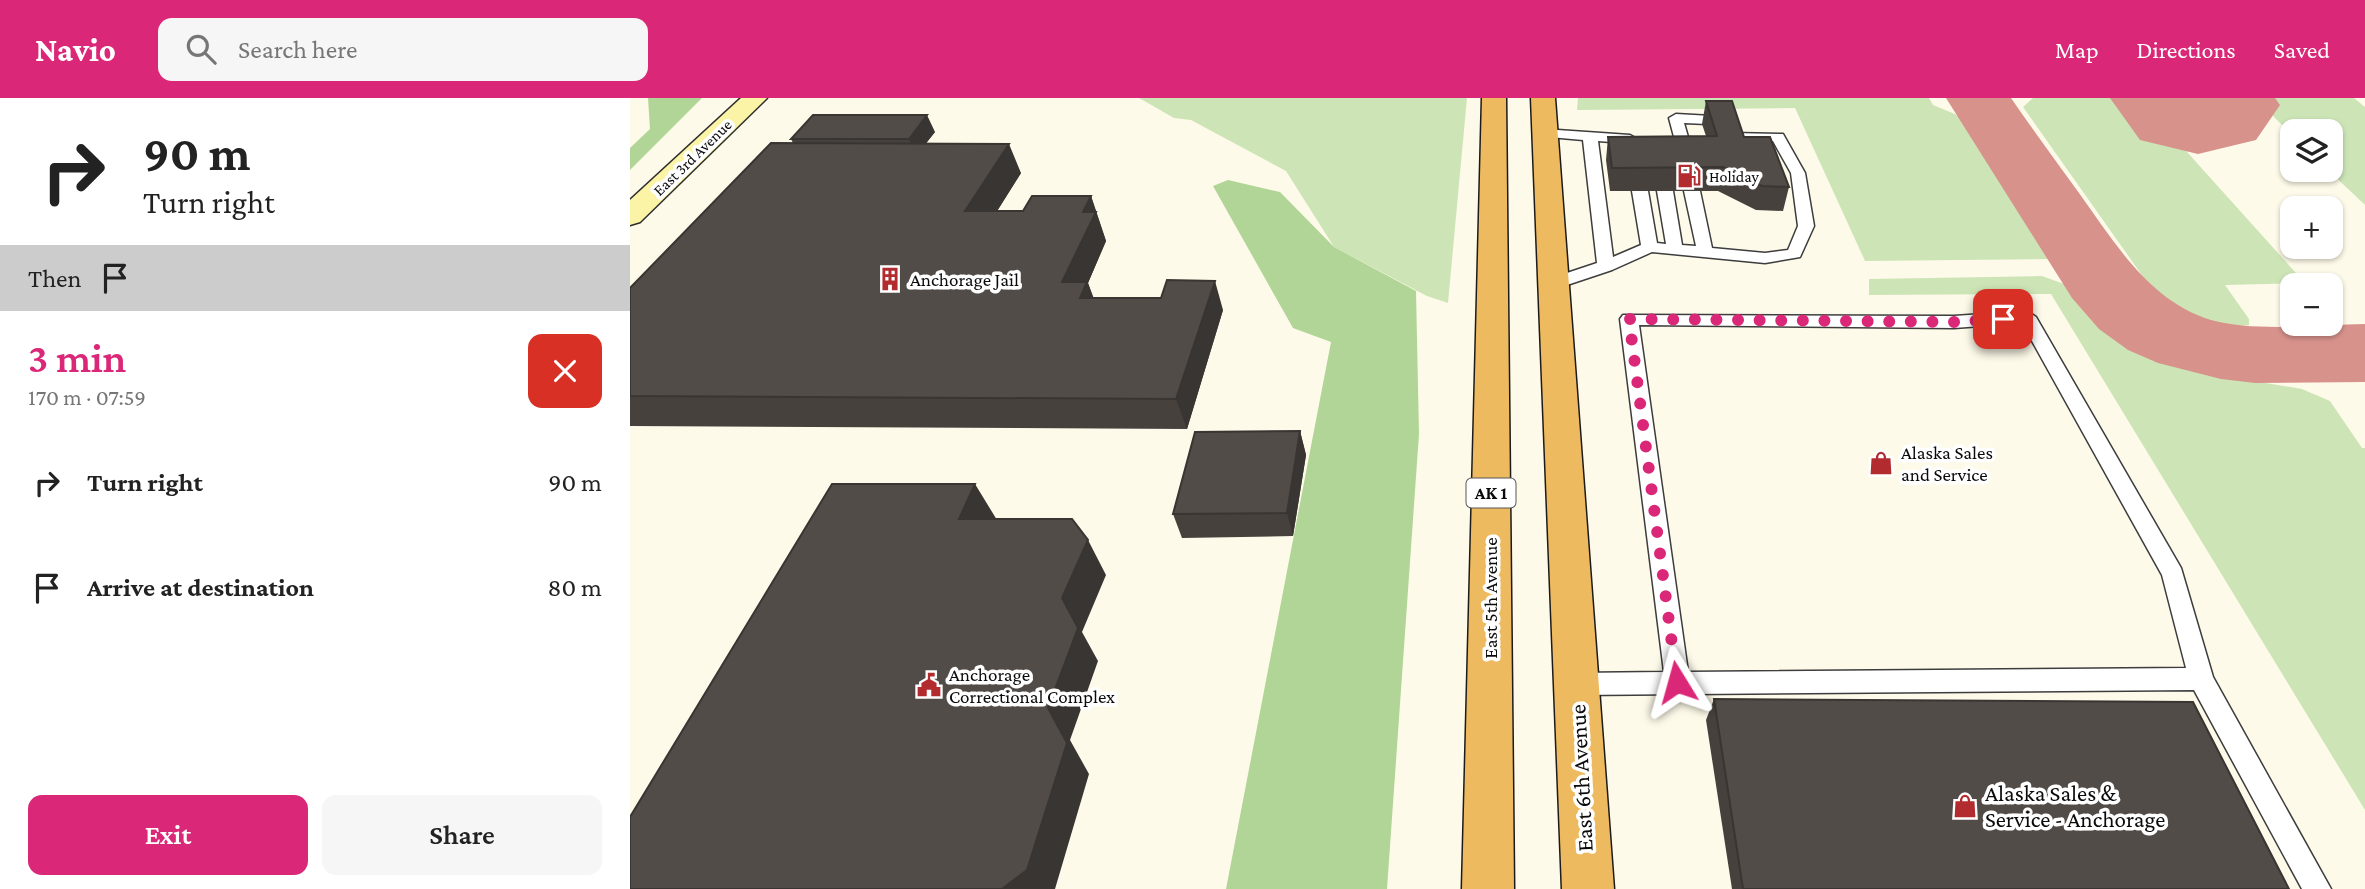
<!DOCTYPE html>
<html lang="en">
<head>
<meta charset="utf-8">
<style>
  body { margin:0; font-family:"Crimson Pro",serif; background:#f6f6f6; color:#222; height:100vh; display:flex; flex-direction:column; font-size:26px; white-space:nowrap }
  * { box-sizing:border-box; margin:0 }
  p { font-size:23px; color:#767676 }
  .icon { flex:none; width:38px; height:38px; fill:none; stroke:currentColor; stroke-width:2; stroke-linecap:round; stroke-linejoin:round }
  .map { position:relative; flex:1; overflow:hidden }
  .panel { display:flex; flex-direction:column; background:#fff; width:630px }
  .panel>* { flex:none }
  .hud { background:#fff; color:#222; overflow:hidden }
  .controls { position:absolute; left:1650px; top:21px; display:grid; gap:14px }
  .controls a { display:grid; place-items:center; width:63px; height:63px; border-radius:14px; background:#fff; box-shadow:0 2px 5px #0004; font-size:35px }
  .pin { position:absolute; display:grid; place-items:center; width:60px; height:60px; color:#fff; margin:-30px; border-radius:14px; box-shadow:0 4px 10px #0006 }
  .me { position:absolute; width:77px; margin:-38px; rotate:352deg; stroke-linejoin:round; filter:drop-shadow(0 0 5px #0008) }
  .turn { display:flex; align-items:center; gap:24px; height:147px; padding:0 28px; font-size:32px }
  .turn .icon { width:91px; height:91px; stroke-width:2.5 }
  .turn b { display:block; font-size:49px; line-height:60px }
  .then { display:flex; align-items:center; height:66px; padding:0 28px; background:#0003; gap:14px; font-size:26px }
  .round { display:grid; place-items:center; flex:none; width:74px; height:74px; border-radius:14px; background:#f6f6f6 }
  .headline { display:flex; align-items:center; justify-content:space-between; height:119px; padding:0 28px }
  h1 { font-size:42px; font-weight:600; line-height:52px; color:#db2777 }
  .button { display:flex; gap:14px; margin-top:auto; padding:14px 28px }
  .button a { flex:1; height:80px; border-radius:14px; background:#db2777; color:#fff; font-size:28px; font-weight:600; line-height:80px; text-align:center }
  .button a+a { background:#f6f6f6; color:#222 }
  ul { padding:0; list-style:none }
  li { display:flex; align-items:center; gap:21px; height:105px; padding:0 28px }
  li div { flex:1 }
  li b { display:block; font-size:26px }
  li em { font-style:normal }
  header { display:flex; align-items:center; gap:42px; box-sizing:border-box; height:98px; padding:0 35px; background:#db2777; color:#fff }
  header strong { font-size:33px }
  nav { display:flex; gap:38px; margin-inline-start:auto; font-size:24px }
  .search { width:490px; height:63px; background:#f6f6f6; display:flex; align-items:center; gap:18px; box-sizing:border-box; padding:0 24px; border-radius:14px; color:#767676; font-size:26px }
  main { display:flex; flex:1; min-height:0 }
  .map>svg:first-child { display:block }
  .green { fill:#cde5b6 }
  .forest { fill:#b1d596 }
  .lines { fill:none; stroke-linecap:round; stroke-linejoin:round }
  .taxiway { fill:#d8928c; fill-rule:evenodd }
  .runway { fill:#d8928c; fill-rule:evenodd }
  .service-casing { stroke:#3d3d3d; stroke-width:3 }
  .secondary-casing { stroke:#2c2c2c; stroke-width:3 }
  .trunk-casing { stroke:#1b1b1b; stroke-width:3 }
  .service { fill:#fff; fill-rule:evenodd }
  .secondary { fill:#fbf4a7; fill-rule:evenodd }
  .trunk { fill:#eeba60; fill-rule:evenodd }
  .wall { fill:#47413e }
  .shaded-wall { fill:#393532 }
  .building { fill:#524c48; stroke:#393532; stroke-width:2 }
  .route { stroke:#db2777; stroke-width:12; stroke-dasharray:0 21.6 }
  .labels { text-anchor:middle; stroke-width:7; stroke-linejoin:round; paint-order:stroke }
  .far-street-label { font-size:16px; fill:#0a0a0a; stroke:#fff }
  .far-poi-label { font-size:16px; fill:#0a0a0a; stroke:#fff; text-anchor:start }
  .shield { fill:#fff; stroke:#545454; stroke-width:2 }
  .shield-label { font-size:18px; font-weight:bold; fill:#0a0a0a }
  .poi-label { font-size:19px; fill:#0a0a0a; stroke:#fff; text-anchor:start }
  .street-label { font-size:19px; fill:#0a0a0a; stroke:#fff }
  .near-street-label { font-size:23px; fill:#0a0a0a; stroke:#fff }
  .near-poi-label { font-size:23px; fill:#0a0a0a; stroke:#fff; text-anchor:start }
</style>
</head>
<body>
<header>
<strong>Navio</strong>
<div class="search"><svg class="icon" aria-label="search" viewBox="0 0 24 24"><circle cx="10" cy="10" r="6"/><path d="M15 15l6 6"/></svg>Search here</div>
<nav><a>Map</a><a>Directions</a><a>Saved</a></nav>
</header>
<main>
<section class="panel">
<div class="hud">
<div class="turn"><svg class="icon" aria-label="right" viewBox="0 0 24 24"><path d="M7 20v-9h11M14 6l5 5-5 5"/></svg><div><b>90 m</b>Turn right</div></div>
<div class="then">Then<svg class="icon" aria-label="arrive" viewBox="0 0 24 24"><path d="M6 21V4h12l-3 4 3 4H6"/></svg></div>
</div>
<div class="headline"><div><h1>3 min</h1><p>170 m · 07:59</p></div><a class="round" style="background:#d93025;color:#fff"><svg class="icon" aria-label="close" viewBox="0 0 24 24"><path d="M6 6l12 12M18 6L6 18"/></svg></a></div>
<ul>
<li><svg class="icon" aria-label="right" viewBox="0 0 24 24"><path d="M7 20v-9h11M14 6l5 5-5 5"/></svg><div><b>Turn right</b></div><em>90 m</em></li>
<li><svg class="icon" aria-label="arrive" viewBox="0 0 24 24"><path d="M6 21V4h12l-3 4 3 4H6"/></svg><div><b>Arrive at destination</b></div><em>80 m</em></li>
</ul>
<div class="button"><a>Exit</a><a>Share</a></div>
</section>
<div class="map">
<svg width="1735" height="791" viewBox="0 0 1735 791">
  <rect width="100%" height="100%" fill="#fefae9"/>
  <path class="green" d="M 509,0 L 837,0 L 818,205 L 797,198 L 704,149 L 656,73 L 561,22 L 544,20 Z
    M 948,0 L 1299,0 L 1303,7 L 1325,16 L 1339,28 L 1423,161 L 1235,163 L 1165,10 L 947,12 Z
    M 1403,0 L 1497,0 L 1512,4 L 1675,185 L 1595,187 L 1619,221 L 1619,227 C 1581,231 1557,225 1528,200 L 1393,9 Z
    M 1625,0 L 1724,0 L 1735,9 L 1735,107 L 1698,72 L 1701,72 L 1701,33 L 1662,33 L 1662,37 Z
    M 1412,178 L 1445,190 L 1471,221 L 1496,241 L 1542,262 L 1588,277 L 1672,291 L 1700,303 L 1732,350 L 1735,350 L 1735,712 L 1421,196 L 1239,197 L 1239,181 Z"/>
  <path class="forest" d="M 18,0 L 72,0 L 0,72 L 0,50 L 20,31 Z
    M 598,82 L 650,94 L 704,149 L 786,193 L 789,336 L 757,791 L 596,791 L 701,244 L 663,230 L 583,88 Z"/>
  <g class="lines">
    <path class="taxiway" d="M 1316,0 L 1381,0 C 1403,32 1426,63 1449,95 C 1485,145 1519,203 1581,222 C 1623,234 1690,227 1735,226 L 1735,284 L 1625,285 L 1591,281 L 1528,265 L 1498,252 L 1469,231 L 1442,200 Z"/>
    <path class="runway" d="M 1480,0 L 1645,0 L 1650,7 L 1626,42 L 1568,56 L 1510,42 Z"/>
    <g class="service-casing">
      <path id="service" d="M 1046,16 L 1100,19 L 1107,23 L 1100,27 L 1054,25 L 1060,46 L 1075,47 L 1077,50 C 1071,57 1053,57 1047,50 L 1039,20 Z
        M 913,31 L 1000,37 L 1007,41 L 1008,46 L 1001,50 L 994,45 L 968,43 L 983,159 L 1011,147 L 1002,93 L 1010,88 L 1018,93 L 1027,145 L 1036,146 L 1027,93 L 1035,88 L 1043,93 L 1052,147 L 1066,148 L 1054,93 L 1062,88 L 1070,93 L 1082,150 L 1135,155 L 1158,152 L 1168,128 L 1161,75 L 1143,43 L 1102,43 L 1095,39 L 1102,35 L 1153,36 L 1175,75 L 1184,128 L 1170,159 L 1135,165 L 1022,154 L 982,172 L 928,190 L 916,190 L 913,186 L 916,182 L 967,165 L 953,42 L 908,38 L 908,32 Z
        M 1397,213 L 1406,219 L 1551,470 L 1583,579 L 1701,791 L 1672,791 L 1564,592 L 946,597 L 937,594 L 934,586 L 937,578 L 946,575 L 1034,574 L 990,221 L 993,217 L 1324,218 ZM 1392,225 L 1532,477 L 1556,570 L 1058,574 L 1009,227 L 1324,230 Z"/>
    </g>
    <g class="secondary-casing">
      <path id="secondary" d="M 111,0 L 137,0 L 10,124 L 0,127 L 0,102 Z"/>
    </g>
    <g class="trunk-casing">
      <path id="trunk" d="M 852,0 L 876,0 L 884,791 L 832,791 Z
        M 901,0 L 925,0 L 984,791 L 932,791 Z"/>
    </g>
    <use href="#service" class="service"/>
    <use href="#secondary" class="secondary"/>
    <use href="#trunk" class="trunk"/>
  </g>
  <path class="wall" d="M 1076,3 L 1114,39 L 1159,89 L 1153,113 L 1126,112 L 1088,93 L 980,93 L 976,62 L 978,39 L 1076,38 L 1072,26 Z
    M 305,34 L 296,45 L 391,75 L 367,113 L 393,113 L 461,98 L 476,143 L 458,185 L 463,200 L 593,212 L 557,331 L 0,328 L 0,190 L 163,45 L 161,41 Z
    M 670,333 L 676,357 L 663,438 L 552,440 L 543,416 Z
    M 1084,601 L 1659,791 L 1102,791 L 1076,622 Z"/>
  <path class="shaded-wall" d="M 297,17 L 305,34 L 287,57 L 279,41 Z
    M 379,46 L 391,75 L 349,142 L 335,113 Z
    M 461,98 L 476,143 L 458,185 L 469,214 L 445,214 L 432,184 L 453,114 Z
    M 585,183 L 593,212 L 557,331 L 546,301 Z
    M 670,333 L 676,357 L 663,438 L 657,415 Z
    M 345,386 L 367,422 L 329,421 Z
    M 458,442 L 476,477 L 452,534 L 468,563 L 440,642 L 459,676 L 425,791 L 372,791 L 418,610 L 432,500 Z"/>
  <path class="building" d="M 1076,3 L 1102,3 L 1114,39 L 1140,39 L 1159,89 L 1132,88 L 1093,69 L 982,70 L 978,39 L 1087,38 Z
    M 183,17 L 297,17 L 279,41 L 161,41 Z
    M 141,45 L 379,46 L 335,113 L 393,113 L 402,98 L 461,98 L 453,114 L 466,114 L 432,184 L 457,184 L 450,200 L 531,200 L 537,182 L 585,183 L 546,301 L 0,298 L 0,190 Z
    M 670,333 L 657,415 L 543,416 L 565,334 Z
    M 202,386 L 345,386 L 329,421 L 442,421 L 458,442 L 432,500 L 448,530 L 418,610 L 437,645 L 397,772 L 372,791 L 0,791 L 0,719 Z
    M 1084,601 L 1563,604 L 1659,791 L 1113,791 Z"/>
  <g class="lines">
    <path class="route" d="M 1047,584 L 999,221 L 1324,224 L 1373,221"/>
  </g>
  <defs>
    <g id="fuel-bare" transform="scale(1.89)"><path d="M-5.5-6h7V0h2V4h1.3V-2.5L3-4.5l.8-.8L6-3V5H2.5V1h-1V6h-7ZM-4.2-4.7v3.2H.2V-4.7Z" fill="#b22b2e" stroke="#fff" stroke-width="2.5" paint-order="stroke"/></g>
    <g id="building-bare" transform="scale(1.89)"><path d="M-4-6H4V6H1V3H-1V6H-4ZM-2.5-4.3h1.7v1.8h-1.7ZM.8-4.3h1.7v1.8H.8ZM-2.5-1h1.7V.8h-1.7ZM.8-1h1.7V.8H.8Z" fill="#b22b2e" stroke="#fff" stroke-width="2.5" paint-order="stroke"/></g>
    <g id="shop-bare" transform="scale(1.89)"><path d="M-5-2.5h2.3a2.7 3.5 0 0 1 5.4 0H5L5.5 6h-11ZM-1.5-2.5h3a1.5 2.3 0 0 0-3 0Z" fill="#b22b2e" stroke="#fff" stroke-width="2.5" paint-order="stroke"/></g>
    <g id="civic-bare" transform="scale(1.89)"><path d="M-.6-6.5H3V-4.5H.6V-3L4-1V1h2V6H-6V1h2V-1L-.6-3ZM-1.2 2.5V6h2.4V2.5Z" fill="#b22b2e" stroke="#fff" stroke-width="2.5" paint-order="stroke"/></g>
  </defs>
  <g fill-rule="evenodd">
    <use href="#fuel-bare" x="1059" y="78"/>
    <use href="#building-bare" x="260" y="181"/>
    <use href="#shop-bare" x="1251" y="365"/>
    <use href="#civic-bare" x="299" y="587"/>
    <use href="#shop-bare" x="1335" y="708"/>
  </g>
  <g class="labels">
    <g class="far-street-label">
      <text transform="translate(62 59) rotate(-44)" y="6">East 3rd Avenue</text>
    </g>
    <g class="far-poi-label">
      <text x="1079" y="84">Holiday</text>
    </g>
    <rect class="shield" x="836.5" y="380.5" width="49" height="29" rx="5"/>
    <g class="shield-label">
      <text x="861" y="401">AK 1</text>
    </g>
    <g class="poi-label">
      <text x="280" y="188">Anchorage Jail</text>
      <text x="1271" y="361">Alaska Sales<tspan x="1271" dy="22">and Service</tspan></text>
      <text x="319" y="583">Anchorage<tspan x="319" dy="22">Correctional Complex</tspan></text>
    </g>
    <g class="street-label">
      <text transform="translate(860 500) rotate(-90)" y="7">East 5th Avenue</text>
    </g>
    <g class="near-street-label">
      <text transform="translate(951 680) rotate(-93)" y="8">East 6th Avenue</text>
    </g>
    <g class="near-poi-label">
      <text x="1355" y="703">Alaska Sales &amp;<tspan x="1355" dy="26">Service - Anchorage</tspan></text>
    </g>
  </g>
</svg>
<div class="controls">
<a><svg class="icon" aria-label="layers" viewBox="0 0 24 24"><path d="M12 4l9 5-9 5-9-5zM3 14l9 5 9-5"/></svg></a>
<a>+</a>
<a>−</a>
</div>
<div class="pin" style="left:1373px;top:221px;background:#d93025"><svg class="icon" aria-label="arrive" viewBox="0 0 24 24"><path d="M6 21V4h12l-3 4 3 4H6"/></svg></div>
<svg class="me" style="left:1047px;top:584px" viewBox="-20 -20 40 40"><path d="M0-17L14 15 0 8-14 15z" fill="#db2777" stroke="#fff" stroke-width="4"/></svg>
</div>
</main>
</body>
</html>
